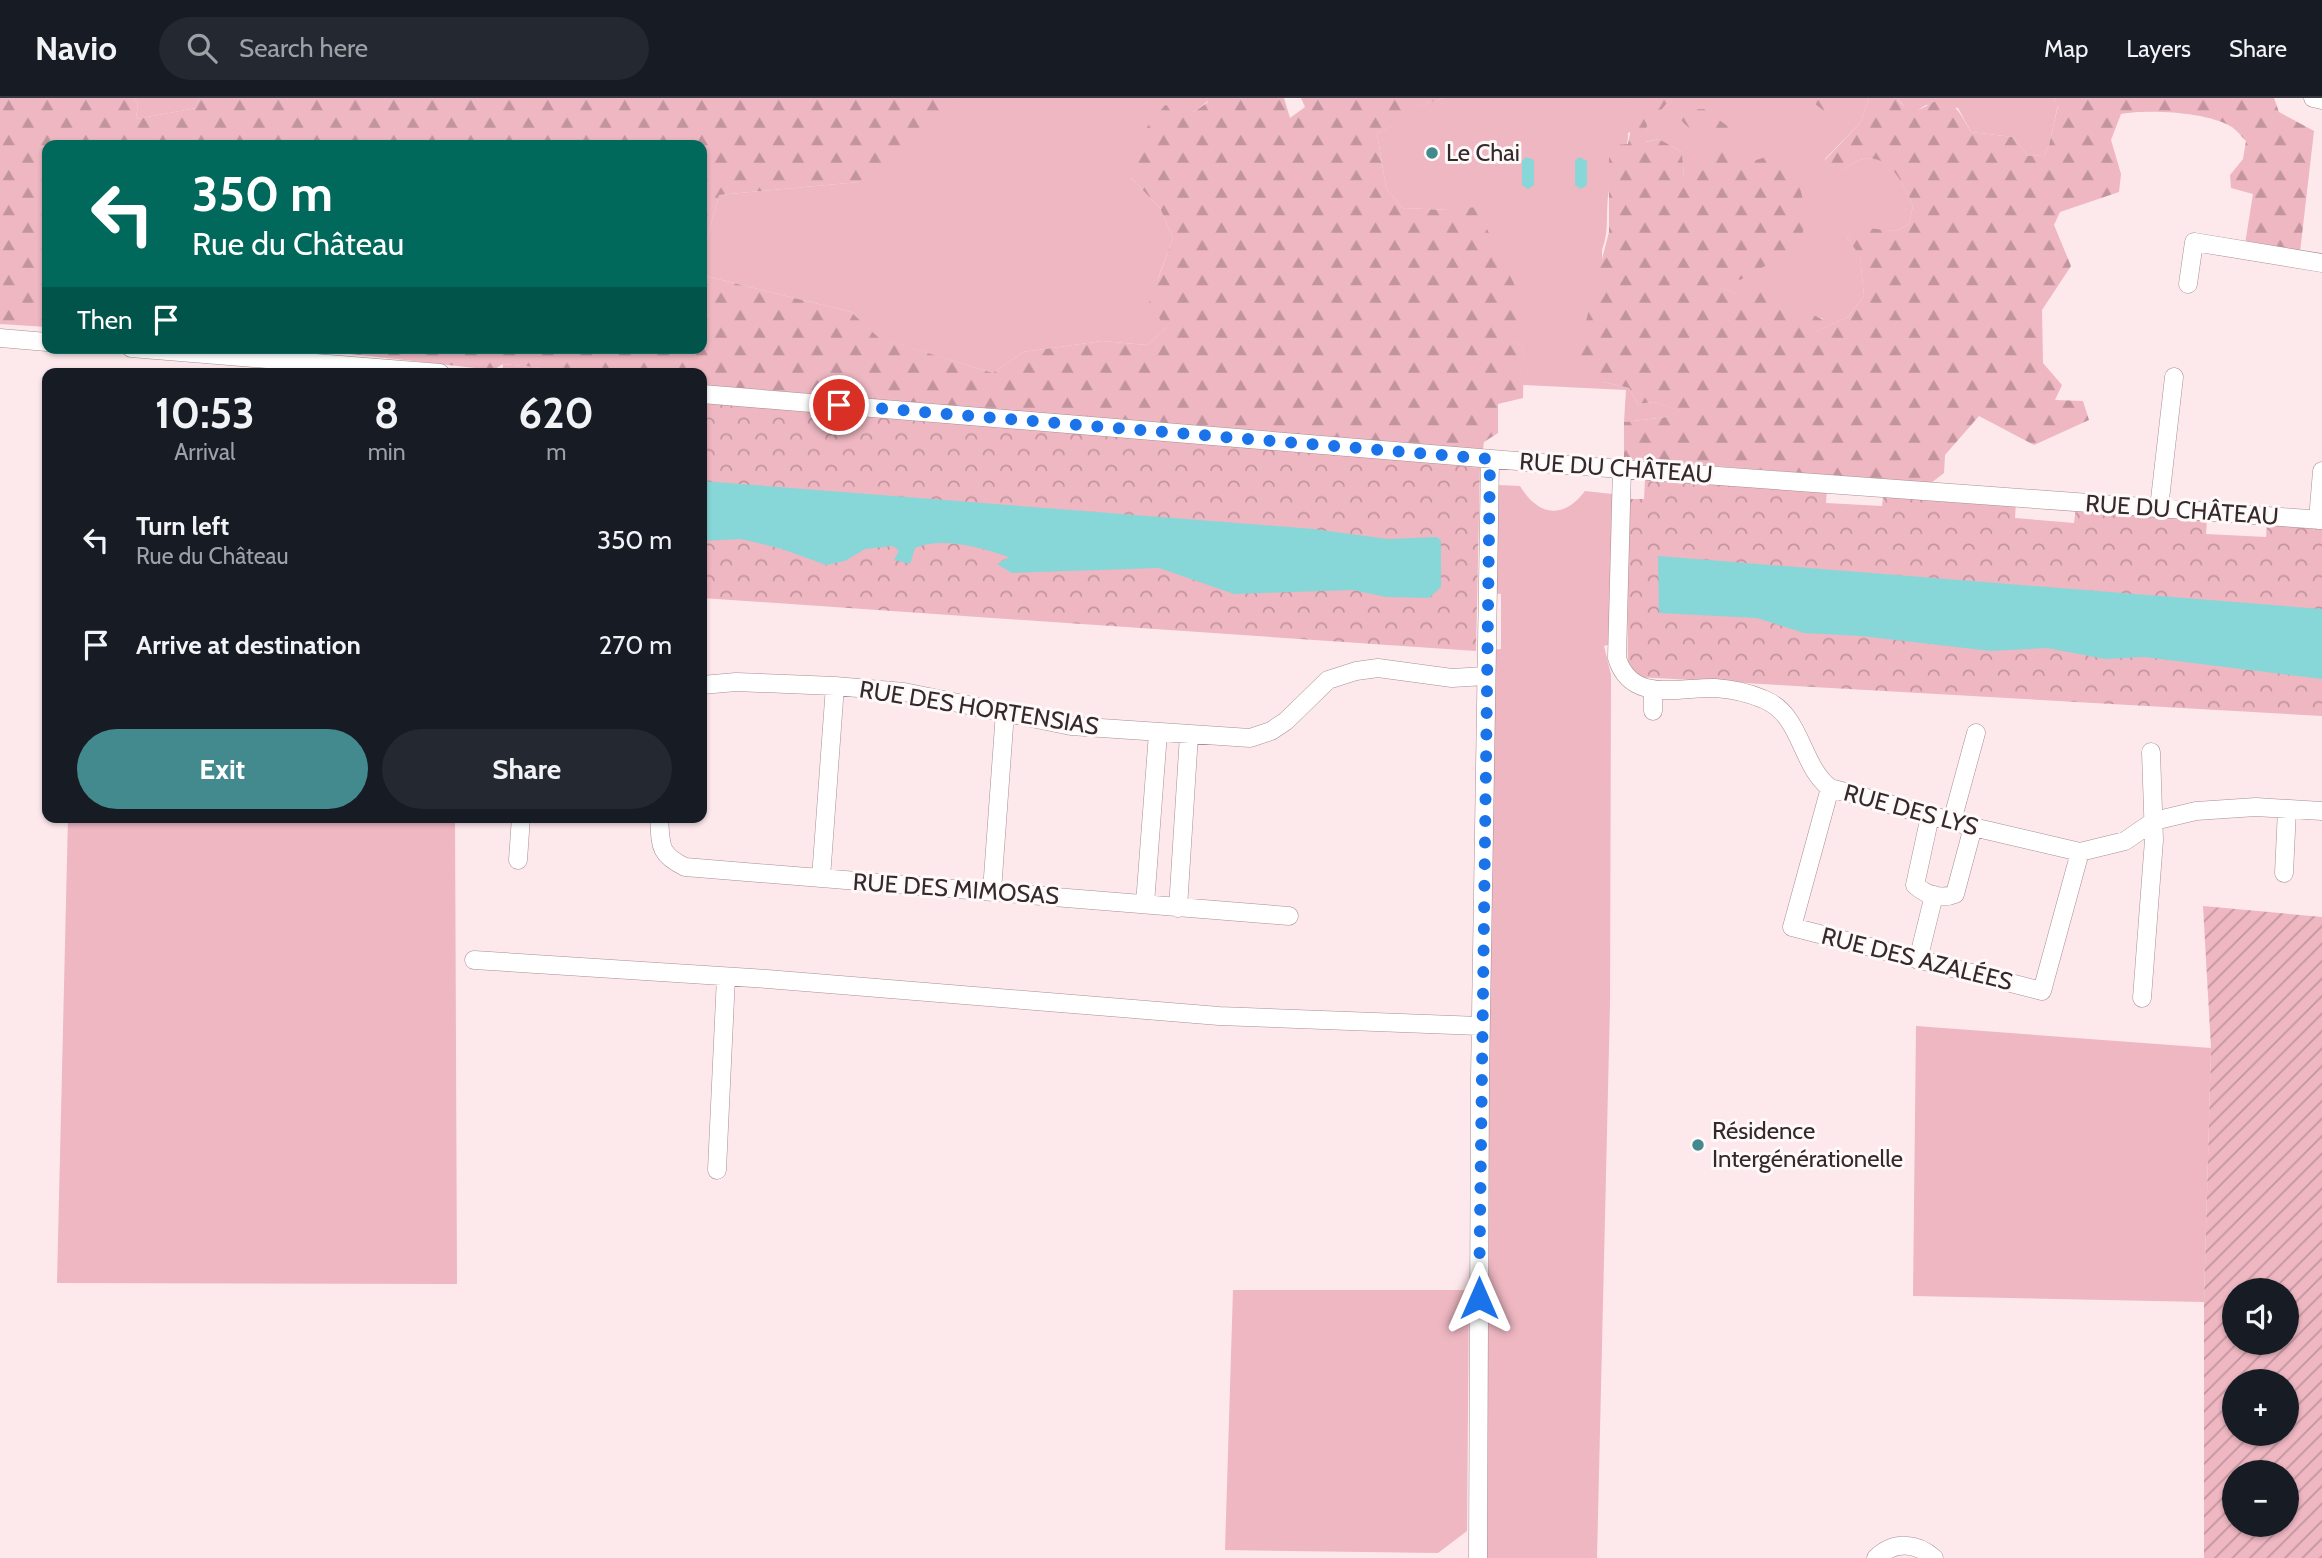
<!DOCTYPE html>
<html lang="en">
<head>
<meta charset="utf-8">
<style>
  body { margin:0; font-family:Cabin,sans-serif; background:#242831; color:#f1f3f6; height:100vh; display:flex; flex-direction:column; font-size:26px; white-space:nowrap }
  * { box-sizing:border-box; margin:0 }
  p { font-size:23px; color:#9ea1a6 }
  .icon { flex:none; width:38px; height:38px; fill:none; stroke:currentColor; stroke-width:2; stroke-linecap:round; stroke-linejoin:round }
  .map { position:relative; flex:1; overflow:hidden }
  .details { position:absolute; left:42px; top:270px; width:665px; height:455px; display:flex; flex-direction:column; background:#171b24; border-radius:14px; box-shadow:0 2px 5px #0004 }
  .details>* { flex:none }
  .top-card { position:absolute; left:42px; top:42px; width:665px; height:214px; border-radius:14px; box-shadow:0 2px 5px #0004; background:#00695c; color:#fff; overflow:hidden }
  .tools { position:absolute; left:2222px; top:1180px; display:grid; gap:14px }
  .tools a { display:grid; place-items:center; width:77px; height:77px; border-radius:50%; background:#171b24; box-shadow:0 2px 5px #0004; font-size:35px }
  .pin { position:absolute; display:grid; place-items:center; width:60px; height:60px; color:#fff; margin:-30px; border:4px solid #fff; border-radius:50%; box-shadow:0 2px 7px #0007 }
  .me { position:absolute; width:77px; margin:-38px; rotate:0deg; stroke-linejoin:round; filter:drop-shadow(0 0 5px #0008) }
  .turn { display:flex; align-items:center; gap:24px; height:147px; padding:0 35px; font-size:32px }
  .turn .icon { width:91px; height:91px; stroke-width:2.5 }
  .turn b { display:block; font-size:49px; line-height:60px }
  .then { display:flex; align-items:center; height:66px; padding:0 35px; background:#0003; gap:14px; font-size:26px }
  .eta { display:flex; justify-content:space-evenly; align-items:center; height:119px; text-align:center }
  .eta b { font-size:42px; font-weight:700; line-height:49px }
  .cta { display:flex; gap:14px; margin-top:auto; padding:14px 35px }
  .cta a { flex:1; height:80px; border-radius:42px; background:#428a8d; color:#fff; font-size:28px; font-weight:700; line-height:80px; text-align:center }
  .cta a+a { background:#242831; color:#f1f3f6 }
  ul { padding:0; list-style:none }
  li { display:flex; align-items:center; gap:21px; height:105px; padding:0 35px }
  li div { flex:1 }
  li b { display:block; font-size:26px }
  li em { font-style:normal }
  header { display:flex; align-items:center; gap:42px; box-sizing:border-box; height:98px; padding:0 35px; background:#171b24; border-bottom:2px solid #363941 }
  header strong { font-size:33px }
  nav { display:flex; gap:38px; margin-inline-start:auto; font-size:24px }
  .search { width:490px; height:63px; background:#242831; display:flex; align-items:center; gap:18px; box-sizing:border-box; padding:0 24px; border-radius:38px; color:#9ea1a6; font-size:26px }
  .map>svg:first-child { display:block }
  .grass { fill:#eeb7c2 }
  .forest { fill:url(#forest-firs) }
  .park { fill:url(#park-crowns) }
  .garden { fill:url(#garden-furrows); fill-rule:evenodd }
  .water { fill:#87d7d9 }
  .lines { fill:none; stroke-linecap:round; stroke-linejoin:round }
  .street-casing { stroke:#a88f94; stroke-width:19 }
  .street { stroke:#fff; stroke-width:18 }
  .route { stroke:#1a73e8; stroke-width:12; stroke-dasharray:0 21.6 }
  .poi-dot { fill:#428a8d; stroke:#fff9fa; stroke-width:2.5 }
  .labels { text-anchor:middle; stroke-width:6; stroke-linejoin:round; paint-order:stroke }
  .poi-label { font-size:24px; fill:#342a2c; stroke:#fff9fa; text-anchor:start }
  .street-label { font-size:24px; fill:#342a2c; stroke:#fff9fa }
</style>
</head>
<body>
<header>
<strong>Navio</strong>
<div class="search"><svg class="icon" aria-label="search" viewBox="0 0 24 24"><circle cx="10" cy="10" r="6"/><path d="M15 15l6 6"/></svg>Search here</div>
<nav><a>Map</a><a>Layers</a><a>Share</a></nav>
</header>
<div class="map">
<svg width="2322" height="1460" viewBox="0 0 2322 1460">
  <defs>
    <pattern id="forest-firs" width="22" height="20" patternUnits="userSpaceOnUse" patternTransform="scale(1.75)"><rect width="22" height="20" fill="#eeb7c2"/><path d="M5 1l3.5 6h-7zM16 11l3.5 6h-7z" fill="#c2959e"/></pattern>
    <pattern id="park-crowns" width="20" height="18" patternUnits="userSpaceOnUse" patternTransform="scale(1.75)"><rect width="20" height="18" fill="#eeb7c2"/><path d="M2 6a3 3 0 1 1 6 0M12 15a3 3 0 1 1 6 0" fill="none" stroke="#c2959e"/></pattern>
    <pattern id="garden-furrows" width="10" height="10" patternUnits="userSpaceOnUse" patternTransform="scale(1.75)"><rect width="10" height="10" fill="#eeb7c2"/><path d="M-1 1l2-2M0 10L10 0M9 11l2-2" fill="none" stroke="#c2959e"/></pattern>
  </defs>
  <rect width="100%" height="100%" fill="#fde8eb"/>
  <path class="grass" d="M 134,0 L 199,0 L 196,10 L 136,21 L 138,5 Z
    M 958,0 L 1206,0 L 1208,3 L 1194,14 L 1178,12 L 1130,79 L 1160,110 L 1173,140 L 1158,180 L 1166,230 L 1147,247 L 1102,243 L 1023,254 L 993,275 L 878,240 L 851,214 L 702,177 L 702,159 L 719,97 L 859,84 Z
    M 1443,0 L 1869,0 L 1861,24 L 1825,61 L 1830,75 C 1843,74 1848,66 1860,62 C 1889,52 1904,87 1913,108 L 1909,126 L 1896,133 L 1858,130 L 1847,140 L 1860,157 L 1864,198 L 1848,219 L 1815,234 L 1823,221 L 1735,196 L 1716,187 L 1727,174 L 1747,65 L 1684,81 L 1682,54 L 1659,41 L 1645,44 L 1647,27 L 1628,35 C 1629,56 1613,72 1609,92 C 1605,114 1610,131 1602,152 L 1603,284 L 1629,290 L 1638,306 L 1654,304 L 1681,313 L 1667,319 L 1624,324 L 1626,292 L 1522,287 L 1524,249 L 1508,240 L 1449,112 L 1402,110 L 1386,90 L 1377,35 L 1410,20 L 1409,12 Z
    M 1897,0 L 2054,0 L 2058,7 L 2049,47 L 2044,57 L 2028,58 L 2013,39 L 1971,34 L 1958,10 L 1926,7 L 1915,14 L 1908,13 Z
    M 1498,387 L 1520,388 C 1538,418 1563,422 1585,393 L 1612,396 L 1611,546 L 1604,548 L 1611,577 L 1610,906 L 1597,1460 L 1485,1460 L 1491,552 L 1501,551 L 1501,496 L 1493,495 Z
    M 68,719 L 455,719 L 457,1186 L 57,1185 Z
    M 1916,928 L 2211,950 L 2204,1204 L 1913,1198 Z
    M 1233,1192 L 1469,1192 L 1467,1433 L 1438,1455 L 1225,1452 Z"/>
  <path class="forest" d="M 0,0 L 134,0 L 138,5 L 136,21 L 196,10 L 199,0 L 958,0 L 908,56 L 859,84 L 719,97 L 702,159 L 702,47 L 47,47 L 47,229 L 0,226 Z
    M 1206,0 L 1284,0 L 1290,20 L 1305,9 L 1301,0 L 1443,0 L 1410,12 L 1411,20 L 1377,35 L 1386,90 L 1402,110 L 1449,112 L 1476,109 L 1526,210 L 1522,231 L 1509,240 L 1524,249 L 1523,300 L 1498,306 L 1498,335 L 1484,344 L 1480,370 L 702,287 L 702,275 L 590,275 L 503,266 L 493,272 L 297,250 L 702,250 L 702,177 L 851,214 L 879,240 L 993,275 L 1023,254 L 1102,243 L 1147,247 L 1166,230 L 1149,205 L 1173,140 L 1160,110 L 1130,79 L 1127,54 L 1165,7 L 1194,14 L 1208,4 Z
    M 1623,0 L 1671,0 L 1662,11 L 1645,16 Z
    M 1795,0 L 1852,0 L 1839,15 L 1827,15 L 1811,3 Z
    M 1869,0 L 1897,0 C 1913,23 1920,9 1941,1 C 1958,7 1962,19 1971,34 L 2013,39 L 2028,58 L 2044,57 L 2049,47 L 2058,8 L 2054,0 L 2274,0 L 2279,14 L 2314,33 L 2300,154 L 2245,146 L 2253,96 L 2231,90 L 2230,77 L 2243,61 L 2246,43 C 2241,38 2236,31 2230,28 C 2207,14 2147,11 2121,16 L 2111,42 L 2121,76 L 2119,94 L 2060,114 L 2054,127 L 2071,168 L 2042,212 L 2043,265 L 2062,287 L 2055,302 L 2083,303 L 2089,322 L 2034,347 L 1979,318 L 1945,357 L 1944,375 L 1931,385 L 1624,361 L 1624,324 L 1667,319 L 1680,313 L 1654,304 L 1638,306 L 1629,290 L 1603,284 L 1574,270 L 1609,134 L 1609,60 L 1617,47 L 1628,46 L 1633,20 L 1643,19 L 1647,27 L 1646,44 L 1659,41 L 1682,54 L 1684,80 L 1691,70 L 1723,52 L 1739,56 L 1747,65 L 1769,58 L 1796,75 C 1805,107 1813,134 1788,159 L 1775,153 L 1772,164 L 1740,182 L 1727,175 L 1717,187 L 1735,196 L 1762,189 L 1823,222 L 1817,233 L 1848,219 L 1864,198 L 1860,158 L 1847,140 L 1858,129 L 1896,133 L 1909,126 L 1913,108 C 1904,87 1889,53 1860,62 C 1848,66 1843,74 1830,76 L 1825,62 L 1861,24 Z
    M 1704,11 L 1729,29 C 1712,45 1689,35 1678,18 L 1687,12 Z"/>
  <path class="park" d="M 503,266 L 590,275 L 502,275 Z
    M 702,287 L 1480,370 L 1476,553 L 702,500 Z
    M 1645,381 L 1827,389 L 1826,405 L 1882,408 L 1884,392 L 2016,404 L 2015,420 L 2074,425 L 2076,409 L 2207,421 L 2206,436 L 2266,439 L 2267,425 L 2322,429 L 2322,618 L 1638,579 L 1628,571 L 1626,401 L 1644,401 Z"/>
  <path class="garden" d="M 2203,808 L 2322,819 L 2322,1460 L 2204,1460 L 2204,1204 L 2211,950 ZM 2235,1192 L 2287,1192 L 2287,1244 L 2235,1244 ZM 2235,1283 L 2287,1283 L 2287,1335 L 2235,1335 ZM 2235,1374 L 2287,1374 L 2287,1426 L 2235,1426 Z"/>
  <path class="water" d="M 1526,59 L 1534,62 L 1534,87 L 1528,91 L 1522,87 L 1522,63 Z
    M 1579,59 L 1587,63 L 1587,87 L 1581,91 L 1575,87 L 1575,63 Z
    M 702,383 L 1313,431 L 1388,441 L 1437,439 L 1441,443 L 1441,489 L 1429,500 L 1386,499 L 1353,492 L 1234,496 L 1159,470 L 1012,475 L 997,466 L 1009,459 C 983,450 941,438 915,450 L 910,466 L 894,462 L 899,453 L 893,448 L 865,451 L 845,463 L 826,467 L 782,451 L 741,441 L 702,443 Z
    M 1658,458 L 2322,511 L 2322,581 L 2144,559 L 2105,561 L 2047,550 L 1991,553 L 1861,538 L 1804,535 L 1757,520 L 1659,515 Z"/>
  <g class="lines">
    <g class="street-casing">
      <path id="street" d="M 2313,0 L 2322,2
        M 2188,186 L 2194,144 L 2322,165
        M 0,240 L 47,244
        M 131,250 L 440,275
        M 702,296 L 1553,366 L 2322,422
        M 1622,369 L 1617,560 C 1631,606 1680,589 1715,590 C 1730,591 1749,595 1763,601 C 1802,616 1800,667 1830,690 L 1973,729 L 2080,754 L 2125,743 L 2154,723 L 2196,713 L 2256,709 L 2322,713
        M 2159,410 L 2174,279
        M 2318,422 L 2322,373
        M 702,587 L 736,584 L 835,588 L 904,594 L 1071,628 L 1250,640 L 1271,633 L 1286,623 L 1328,582 L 1356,573 L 1378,570 L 1452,580 L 1485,578
        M 1653,613 L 1653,593
        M 1830,690 L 1792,829 L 2042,893 L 2080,754
        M 1930,718 L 1915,787 C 1926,797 1941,802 1955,796 L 1973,729
        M 659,719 C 661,747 658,756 685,769 L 1289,818
        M 1952,723 L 1976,635
        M 518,762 L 521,719
        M 2284,775 L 2287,712
        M 821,780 L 835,588
        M 992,793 L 1005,614
        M 1145,806 L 1158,635
        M 1178,810 L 1189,637
        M 474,862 L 767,881 L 1219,918 L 1480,928
        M 1918,862 L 1934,797
        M 2142,900 L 2154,742 L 2151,654
        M 717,1072 L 726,879
        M 1478,1460 L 1480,980 L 1490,361
        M 1876,1460 C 1894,1443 1916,1444 1934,1460"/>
    </g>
    <use href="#street" class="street"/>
  </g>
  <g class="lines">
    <path class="route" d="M 839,307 L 1490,361 L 1479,1200"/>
  </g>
  <g class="poi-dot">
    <circle cx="1432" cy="55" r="7"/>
    <circle cx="1698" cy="1047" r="7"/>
  </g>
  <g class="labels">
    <g class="poi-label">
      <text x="1446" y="63">Le Chai</text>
      <text x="1712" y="1041">Résidence<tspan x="1712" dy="28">Intergénérationelle</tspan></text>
    </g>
    <g class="street-label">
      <text transform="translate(1616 370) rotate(4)" y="8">RUE DU CHÂTEAU</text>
      <text transform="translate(2182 412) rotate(4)" y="8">RUE DU CHÂTEAU</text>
      <text transform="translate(979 610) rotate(9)" y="8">RUE DES HORTENSIAS</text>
      <text transform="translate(1911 712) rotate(15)" y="8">RUE DES LYS</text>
      <text transform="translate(956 791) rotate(4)" y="8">RUE DES MIMOSAS</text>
      <text transform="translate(1917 861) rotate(14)" y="8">RUE DES AZALÉES</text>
    </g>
  </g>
</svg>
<div class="tools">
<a><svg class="icon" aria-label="sound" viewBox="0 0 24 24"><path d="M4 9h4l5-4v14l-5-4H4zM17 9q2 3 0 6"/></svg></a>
<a>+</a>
<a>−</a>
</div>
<div class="pin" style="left:839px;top:307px;background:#d93025"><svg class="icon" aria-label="arrive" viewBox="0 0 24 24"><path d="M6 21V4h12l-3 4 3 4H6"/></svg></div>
<svg class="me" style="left:1479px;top:1200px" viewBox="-20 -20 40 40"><path d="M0-17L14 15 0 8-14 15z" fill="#1a73e8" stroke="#fff" stroke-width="4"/></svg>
<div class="top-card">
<div class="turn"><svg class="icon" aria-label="left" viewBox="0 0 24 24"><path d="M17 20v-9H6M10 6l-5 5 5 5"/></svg><div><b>350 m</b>Rue du Château</div></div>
<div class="then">Then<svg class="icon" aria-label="arrive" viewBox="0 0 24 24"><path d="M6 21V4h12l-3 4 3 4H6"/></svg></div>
</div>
<section class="details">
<div class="eta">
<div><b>10:53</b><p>Arrival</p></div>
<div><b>8</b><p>min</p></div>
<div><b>620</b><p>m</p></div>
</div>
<ul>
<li><svg class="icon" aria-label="left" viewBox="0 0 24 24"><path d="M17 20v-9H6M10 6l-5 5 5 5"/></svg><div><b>Turn left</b><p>Rue du Château</p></div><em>350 m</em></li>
<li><svg class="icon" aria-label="arrive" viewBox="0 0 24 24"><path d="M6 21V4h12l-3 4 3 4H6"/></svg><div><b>Arrive at destination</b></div><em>270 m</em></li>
</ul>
<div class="cta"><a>Exit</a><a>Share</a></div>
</section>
</div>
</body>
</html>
